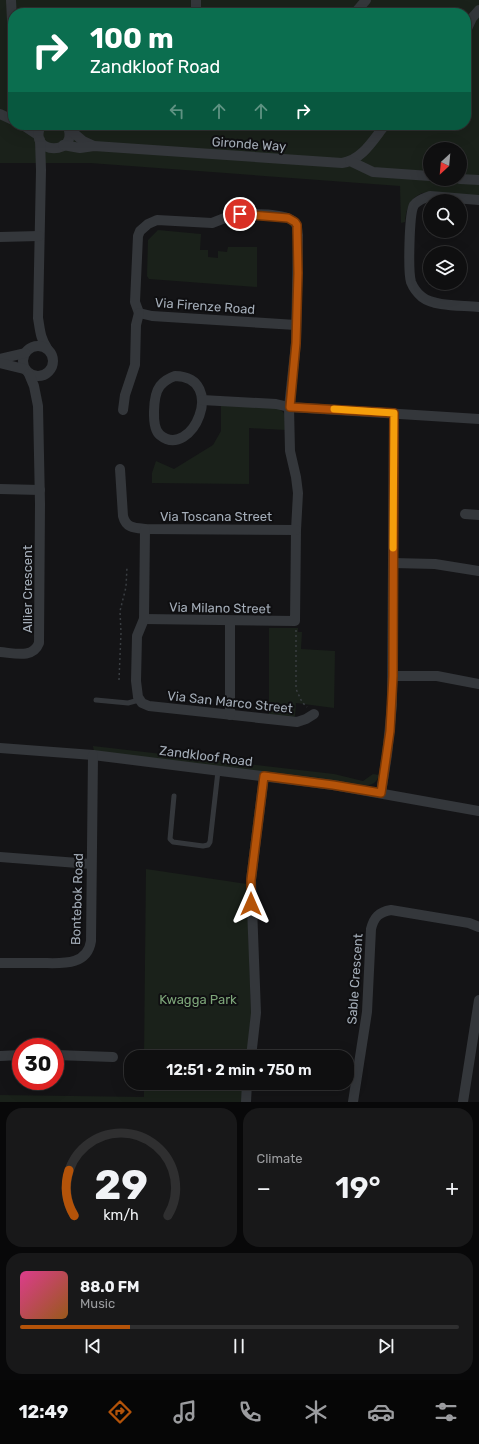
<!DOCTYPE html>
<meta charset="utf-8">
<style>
:root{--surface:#0f0f10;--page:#181819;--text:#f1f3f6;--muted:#9b9c9f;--line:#2f2f30;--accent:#b45309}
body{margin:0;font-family:Rubik,sans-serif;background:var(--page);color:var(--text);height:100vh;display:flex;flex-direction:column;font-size:15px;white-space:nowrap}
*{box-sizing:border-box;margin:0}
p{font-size:13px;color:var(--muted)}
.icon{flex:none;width:22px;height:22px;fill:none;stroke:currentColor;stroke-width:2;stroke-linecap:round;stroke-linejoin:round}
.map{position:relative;height:1102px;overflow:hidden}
.drawer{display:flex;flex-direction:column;gap:6px;padding:6px;background:#080809;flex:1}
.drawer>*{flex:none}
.top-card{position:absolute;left:8px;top:8px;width:463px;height:122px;border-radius:16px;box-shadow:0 4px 16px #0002,0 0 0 1px var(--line);background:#0b6e4f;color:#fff;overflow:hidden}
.needle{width:26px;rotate:206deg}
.controls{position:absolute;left:423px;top:142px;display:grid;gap:8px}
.controls a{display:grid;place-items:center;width:44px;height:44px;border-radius:50%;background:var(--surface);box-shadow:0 4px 16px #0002,0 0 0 1px var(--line);font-size:20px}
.speed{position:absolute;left:12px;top:1038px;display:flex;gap:8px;font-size:20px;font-weight:700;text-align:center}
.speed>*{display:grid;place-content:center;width:52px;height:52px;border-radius:50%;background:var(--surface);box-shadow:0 4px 16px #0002,0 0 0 1px var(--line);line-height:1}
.speed .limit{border:6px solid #d22;background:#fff;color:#111}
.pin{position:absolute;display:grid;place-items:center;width:34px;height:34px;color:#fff;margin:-17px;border:2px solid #fff;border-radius:50%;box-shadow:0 1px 4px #0007}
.me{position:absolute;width:44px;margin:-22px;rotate:0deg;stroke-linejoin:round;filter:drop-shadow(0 0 3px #0008)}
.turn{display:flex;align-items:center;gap:14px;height:84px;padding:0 16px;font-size:18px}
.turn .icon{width:52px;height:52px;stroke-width:2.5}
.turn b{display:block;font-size:28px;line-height:34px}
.lanes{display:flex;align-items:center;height:38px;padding:0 16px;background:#0003;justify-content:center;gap:20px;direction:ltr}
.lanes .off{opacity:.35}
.big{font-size:30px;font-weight:600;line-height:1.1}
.drawer .tile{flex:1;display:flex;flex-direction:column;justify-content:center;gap:6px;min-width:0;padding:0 14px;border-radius:16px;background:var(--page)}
.drawer .dial{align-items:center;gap:0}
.dial svg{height:104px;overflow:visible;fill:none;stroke:var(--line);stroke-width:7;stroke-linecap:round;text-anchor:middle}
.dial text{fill:var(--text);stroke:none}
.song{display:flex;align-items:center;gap:12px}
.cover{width:48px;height:48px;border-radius:6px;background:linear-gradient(135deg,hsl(330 70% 55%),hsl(30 70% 35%))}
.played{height:4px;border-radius:2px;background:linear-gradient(90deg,var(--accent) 25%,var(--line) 25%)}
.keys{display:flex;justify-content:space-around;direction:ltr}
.heat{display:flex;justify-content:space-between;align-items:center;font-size:22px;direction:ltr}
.drawer .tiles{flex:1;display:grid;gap:6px;grid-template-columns:1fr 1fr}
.tile:last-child{grid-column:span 2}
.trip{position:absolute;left:124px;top:1050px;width:230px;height:40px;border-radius:16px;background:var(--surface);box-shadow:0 4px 16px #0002,0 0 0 1px var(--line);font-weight:600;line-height:40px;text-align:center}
.tabs{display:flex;height:64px;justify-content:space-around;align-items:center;background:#060606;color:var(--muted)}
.tabs .icon{width:28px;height:28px}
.tabs .current{color:var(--accent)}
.tabs b{font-size:18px;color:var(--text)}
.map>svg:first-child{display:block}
.green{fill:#1a211a;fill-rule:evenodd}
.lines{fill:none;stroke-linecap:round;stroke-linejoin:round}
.path{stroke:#3a3e42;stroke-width:1.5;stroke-dasharray:2 3;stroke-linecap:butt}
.lane{stroke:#34373b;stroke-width:5}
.street{stroke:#34373b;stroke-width:10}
.route-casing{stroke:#753606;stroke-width:10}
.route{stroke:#b45309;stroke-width:7}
.slow{stroke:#f59e0b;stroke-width:7}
.labels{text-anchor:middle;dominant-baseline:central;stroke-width:4;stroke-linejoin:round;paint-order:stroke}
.street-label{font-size:13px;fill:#a4adb8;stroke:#0f0f11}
.park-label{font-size:13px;fill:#7da579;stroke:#0f0f11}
</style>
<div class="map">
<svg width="479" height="1102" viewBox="0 0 479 1102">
<rect width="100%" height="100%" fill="#141416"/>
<g class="green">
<path d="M0 0H479V196L422 193C409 199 406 209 405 222L401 223 400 186 90 163H0ZM13 13H466V125H13ZM430 149H460V179H430Z"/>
<polygon points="158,230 201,234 200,250 208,250 208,257 218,258 218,251 227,252 228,247 257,247 257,287 149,279 147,276 148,240"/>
<path d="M221 404 277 408C287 412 286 420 286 430L249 428V484L152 483V473L156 461 174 469 213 445 221 431Z"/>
<polygon points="269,628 298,628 298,632 302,632 301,649 335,651 334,708 296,703 295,716 292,719 269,715"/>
<path d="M93 746 334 774 363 781 373 774 379 775C377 783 372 785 364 786L94 751Z"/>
<polygon points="146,869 247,884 251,1015 247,1057 144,1057"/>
<polygon points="144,1083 243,1083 242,1102 0,1102 0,1095 144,1097"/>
</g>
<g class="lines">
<g class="path">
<polyline points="296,630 296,689 302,702 307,707"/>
<polyline points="119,680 121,633 120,611 126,587 127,567"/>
</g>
<g class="lane">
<polyline points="96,700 128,703 139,700"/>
<polyline points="174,796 170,839 173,842 203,846 208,845 210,842 218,771"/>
</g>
<g class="street">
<polyline points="11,0 13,40"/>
<polyline points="196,13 196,0"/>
<polyline points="355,13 366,0"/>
<polyline points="466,31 472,18 479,10"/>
<polyline points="0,114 13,120"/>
<polyline points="23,125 38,135"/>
<path d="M41 125C26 156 82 156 67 125"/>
<polyline points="69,129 83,141 94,146"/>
<path d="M40 140 41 170 38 318C40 329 40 338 47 348"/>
<path d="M63 145 80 148 94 146 342 163C362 160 373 140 385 125"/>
<polyline points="350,161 373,172 430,176"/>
<polyline points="460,179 479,180"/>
<path d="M479 200 430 196C424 198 418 200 414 205 409 213 408 272 411 282 413 287 417 293 422 297 435 307 463 305 479 307"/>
<polyline points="0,237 39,236"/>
<path d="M139 313 135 302 138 236 140 231 148 224 157 220 212 223 235 214H240C251 214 289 213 295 223 298 226 297 231 298 235L296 343 289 407 290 451 296 477 298 493 296 530 295 621 144 619"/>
<polyline points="139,313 152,316 296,325"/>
<circle cx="38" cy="361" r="15"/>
<polyline points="0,359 25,353"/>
<polyline points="0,363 24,369"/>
<path d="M175 376C228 377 192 461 160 435 151 428 153 395 160 386 164 381 169 378 175 376Z"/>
<polyline points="202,400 276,404 289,407 479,419"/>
<polyline points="123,410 125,395 135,365 136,325 139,313"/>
<path d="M120 469 123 516C126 528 134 528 145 529L296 530"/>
<polyline points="0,489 40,490"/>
<polyline points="465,514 479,515"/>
<polyline points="145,529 144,619 137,636 136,681 138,697 142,703 149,706 297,722 306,719 314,714"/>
<polyline points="393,563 435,564 479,571"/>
<polyline points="230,621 230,715"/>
<path d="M0 652C14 653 33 659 39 643L40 504 38 406 34 386 29 374"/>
<polyline points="393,676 437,676 479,684"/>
<polyline points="0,748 93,755 333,785 479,811"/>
<polyline points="381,793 387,755 392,705 394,413"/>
<polyline points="0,857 91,864"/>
<path d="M0 963C13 963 27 963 40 963 60 963 87 967 91 941L93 755"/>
<polyline points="55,1055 113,1057"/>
<polyline points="0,1056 21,1055"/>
<polyline points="251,1057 256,1013 251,880 264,776"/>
<polyline points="246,1102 247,1083"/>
<path d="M353 1102 367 1012 371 929C374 917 379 912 391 910L469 923 479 927"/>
<polyline points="463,1102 479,1000"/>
</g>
</g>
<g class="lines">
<g class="route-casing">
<polyline id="route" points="240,214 288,218 295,222 297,225 298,273 296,343 290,407 394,413 393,676 390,731 381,793 333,785 264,776 251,880 251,904"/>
</g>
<use href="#route" class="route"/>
<polyline class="slow" points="334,409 394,413 393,548"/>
</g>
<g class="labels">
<g class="street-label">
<text transform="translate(249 144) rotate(4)">Gironde Way</text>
<text transform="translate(205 306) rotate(4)">Via Firenze Road</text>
<text x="216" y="516">Via Toscana Street</text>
<text transform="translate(27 589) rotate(-90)">Allier Crescent</text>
<text transform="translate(220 608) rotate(1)">Via Milano Street</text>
<text transform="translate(230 702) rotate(6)">Via San Marco Street</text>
<text transform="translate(206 756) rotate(7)">Zandkloof Road</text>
<text transform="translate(77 899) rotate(-88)">Bontebok Road</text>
<text transform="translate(355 979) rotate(-86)">Sable Crescent</text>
</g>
<g class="park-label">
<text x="198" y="999">Kwagga Park</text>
</g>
</g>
</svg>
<div class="controls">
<a><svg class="needle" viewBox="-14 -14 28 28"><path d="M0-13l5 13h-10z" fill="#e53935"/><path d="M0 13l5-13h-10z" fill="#9b9c9f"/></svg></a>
<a><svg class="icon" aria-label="search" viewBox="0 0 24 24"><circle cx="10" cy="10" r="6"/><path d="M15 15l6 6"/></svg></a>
<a><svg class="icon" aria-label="layers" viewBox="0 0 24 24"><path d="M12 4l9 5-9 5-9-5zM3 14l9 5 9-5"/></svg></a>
</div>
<div class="speed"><div class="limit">30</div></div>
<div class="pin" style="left:240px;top:214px;background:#d93025"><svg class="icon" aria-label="arrive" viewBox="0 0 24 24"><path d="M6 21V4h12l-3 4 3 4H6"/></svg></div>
<svg class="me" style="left:251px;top:904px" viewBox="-20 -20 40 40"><path d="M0-17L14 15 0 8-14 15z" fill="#b45309" stroke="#fff" stroke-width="4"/></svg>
<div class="trip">12:51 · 2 min · 750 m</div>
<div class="top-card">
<div class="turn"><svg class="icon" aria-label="right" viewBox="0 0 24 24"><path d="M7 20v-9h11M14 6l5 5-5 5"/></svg><div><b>100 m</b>Zandkloof Road</div></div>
<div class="lanes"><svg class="icon off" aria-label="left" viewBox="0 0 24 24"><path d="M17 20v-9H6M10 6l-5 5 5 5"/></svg><svg class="icon off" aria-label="ahead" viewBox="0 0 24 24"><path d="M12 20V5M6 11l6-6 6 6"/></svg><svg class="icon off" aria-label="ahead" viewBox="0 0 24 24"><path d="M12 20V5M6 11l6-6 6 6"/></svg><svg class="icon" aria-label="right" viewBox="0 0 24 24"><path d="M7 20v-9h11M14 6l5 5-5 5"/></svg></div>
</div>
</div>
<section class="drawer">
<div class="tiles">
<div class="tile dial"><svg viewBox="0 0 100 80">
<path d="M14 69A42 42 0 1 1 86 69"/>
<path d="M14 69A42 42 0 0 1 10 34" stroke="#b45309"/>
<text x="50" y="56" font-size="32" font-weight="700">29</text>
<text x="50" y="72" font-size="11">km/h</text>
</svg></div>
<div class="tile"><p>Climate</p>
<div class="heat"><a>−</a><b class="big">19°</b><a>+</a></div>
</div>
<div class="tile">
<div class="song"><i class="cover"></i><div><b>88.0 FM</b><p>Music</p></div></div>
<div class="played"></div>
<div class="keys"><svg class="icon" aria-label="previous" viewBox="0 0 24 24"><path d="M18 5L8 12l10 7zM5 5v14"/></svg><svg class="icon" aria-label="pause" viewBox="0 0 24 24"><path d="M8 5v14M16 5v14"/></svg><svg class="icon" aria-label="next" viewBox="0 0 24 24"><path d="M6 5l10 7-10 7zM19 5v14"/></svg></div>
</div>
</div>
</section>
<nav class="tabs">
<b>12:49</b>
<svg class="icon current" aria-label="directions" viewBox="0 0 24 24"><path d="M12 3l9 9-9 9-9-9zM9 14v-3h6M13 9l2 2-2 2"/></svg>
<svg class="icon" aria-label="music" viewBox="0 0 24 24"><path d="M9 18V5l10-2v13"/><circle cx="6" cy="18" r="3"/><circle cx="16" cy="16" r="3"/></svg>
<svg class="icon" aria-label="phone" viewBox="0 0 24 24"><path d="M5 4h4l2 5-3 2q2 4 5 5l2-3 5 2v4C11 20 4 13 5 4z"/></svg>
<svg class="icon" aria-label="climate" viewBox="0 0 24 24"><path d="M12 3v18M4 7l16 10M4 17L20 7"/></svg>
<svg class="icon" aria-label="car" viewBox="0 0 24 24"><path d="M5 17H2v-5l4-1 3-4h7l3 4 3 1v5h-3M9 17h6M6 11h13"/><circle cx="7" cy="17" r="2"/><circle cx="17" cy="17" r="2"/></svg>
<svg class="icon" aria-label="filters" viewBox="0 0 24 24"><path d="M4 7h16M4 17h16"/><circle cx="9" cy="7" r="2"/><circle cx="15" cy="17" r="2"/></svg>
</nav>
